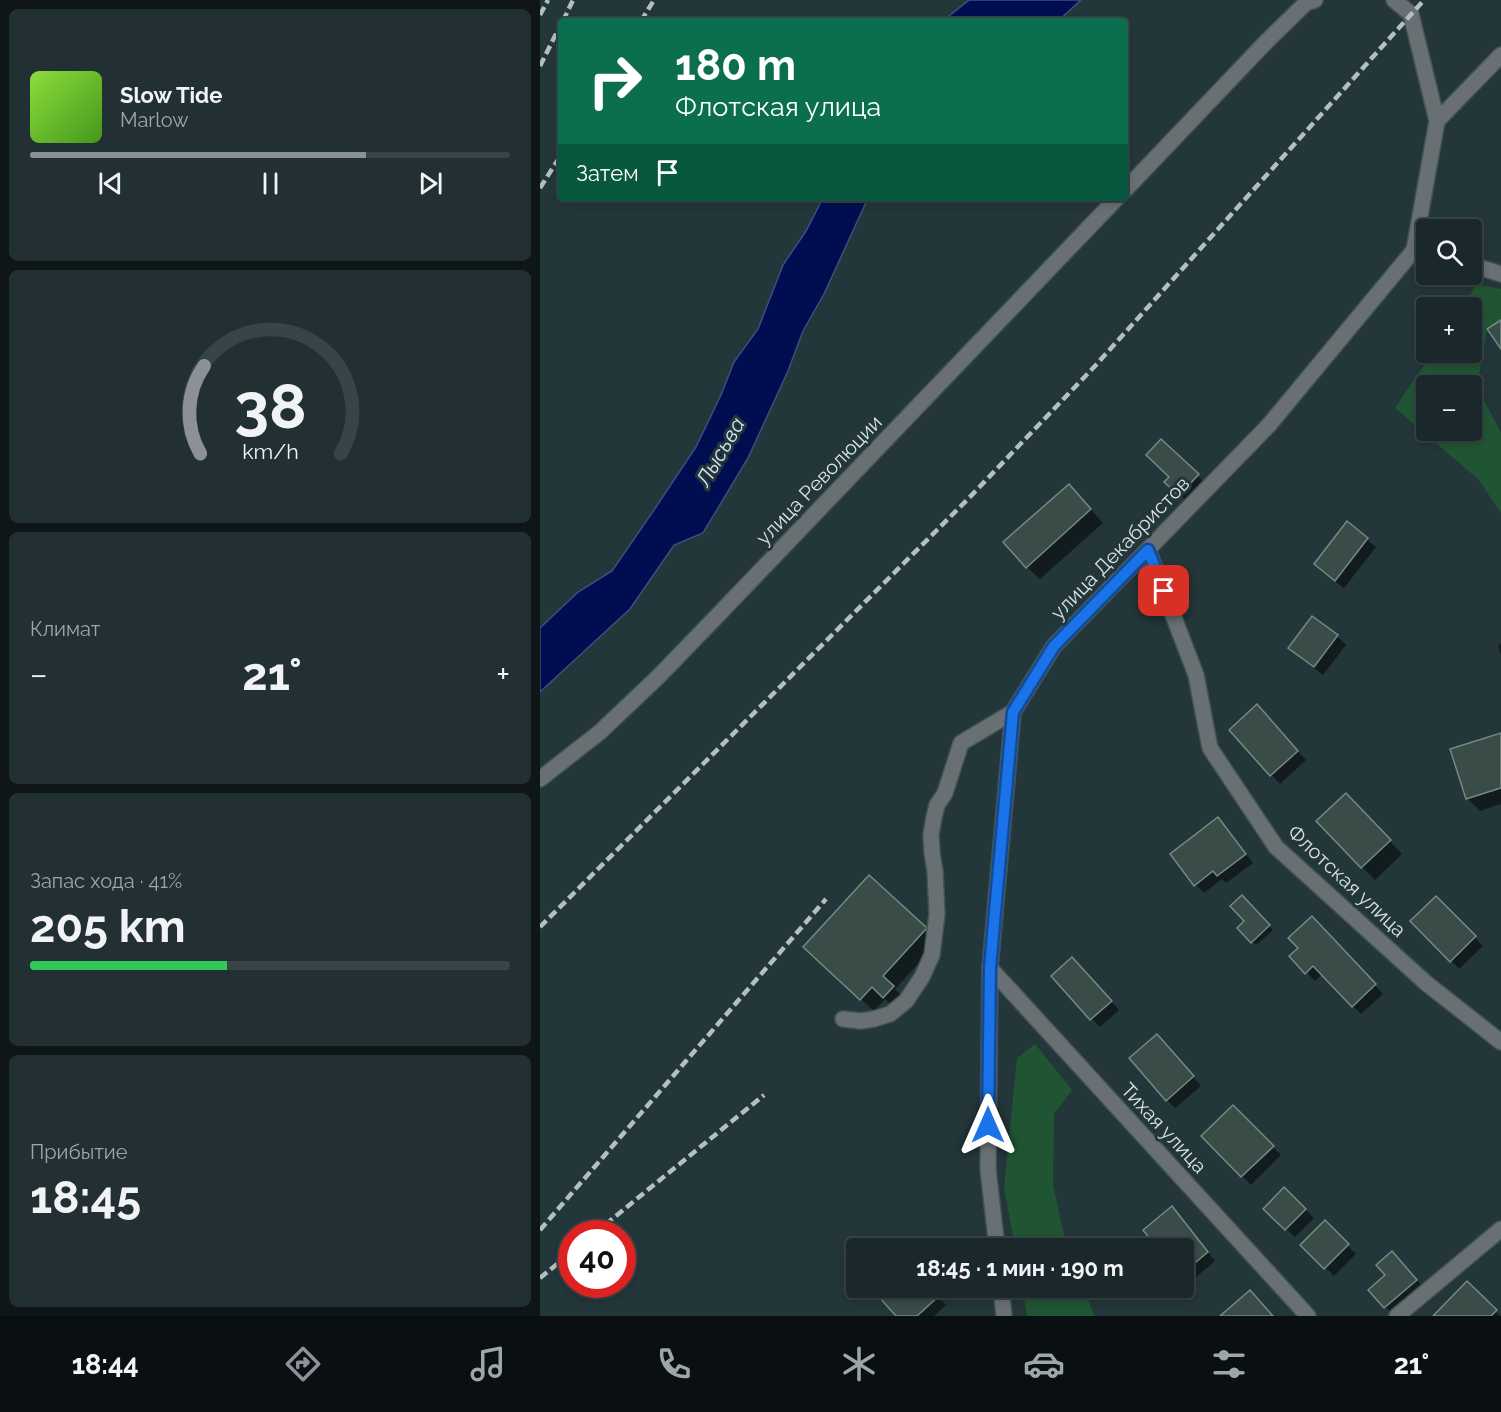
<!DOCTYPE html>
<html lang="ru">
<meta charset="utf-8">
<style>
:root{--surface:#1a282b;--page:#233033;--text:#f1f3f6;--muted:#9fa6a9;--line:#384447;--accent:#8c9099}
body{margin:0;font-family:Raleway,sans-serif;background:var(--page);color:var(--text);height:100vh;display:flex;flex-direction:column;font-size:22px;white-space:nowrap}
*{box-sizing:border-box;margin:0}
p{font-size:20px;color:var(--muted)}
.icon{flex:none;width:33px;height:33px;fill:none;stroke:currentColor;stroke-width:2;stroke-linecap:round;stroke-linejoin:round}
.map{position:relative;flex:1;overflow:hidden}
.drawer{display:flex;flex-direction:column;gap:9px;padding:9px;background:#0e1618;width:540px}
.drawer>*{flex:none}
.banner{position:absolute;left:18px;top:18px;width:570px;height:183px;border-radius:6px;box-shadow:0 3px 9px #0003,0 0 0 2px var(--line);background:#0b6e4f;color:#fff;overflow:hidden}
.buttons{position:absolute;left:876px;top:219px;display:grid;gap:12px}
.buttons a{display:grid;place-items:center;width:66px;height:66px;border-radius:6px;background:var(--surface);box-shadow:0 3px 9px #0003,0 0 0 2px var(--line);font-size:30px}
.speed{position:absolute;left:18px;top:1220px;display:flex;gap:12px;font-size:30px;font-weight:700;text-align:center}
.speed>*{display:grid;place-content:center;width:78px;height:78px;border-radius:50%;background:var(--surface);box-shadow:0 3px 9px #0003,0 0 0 2px var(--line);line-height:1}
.speed .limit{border:9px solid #d22;background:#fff;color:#111}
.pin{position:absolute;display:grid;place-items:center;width:51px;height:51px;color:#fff;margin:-26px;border-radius:12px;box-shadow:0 3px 9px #0006}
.me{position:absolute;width:66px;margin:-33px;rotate:0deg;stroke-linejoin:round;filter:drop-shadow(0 0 4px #0008)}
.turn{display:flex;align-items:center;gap:21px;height:126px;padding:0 18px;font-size:27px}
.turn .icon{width:78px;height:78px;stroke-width:2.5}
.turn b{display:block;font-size:42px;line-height:51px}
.then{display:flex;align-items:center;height:57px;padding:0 18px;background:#0003;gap:12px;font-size:22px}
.big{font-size:45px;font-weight:700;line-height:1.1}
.drawer .widget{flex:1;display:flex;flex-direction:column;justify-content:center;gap:9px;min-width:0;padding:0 21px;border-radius:9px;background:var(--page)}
.drawer .dial{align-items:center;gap:0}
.dial svg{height:156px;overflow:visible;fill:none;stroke:var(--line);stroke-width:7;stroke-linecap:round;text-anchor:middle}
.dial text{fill:var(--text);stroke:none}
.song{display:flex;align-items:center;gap:18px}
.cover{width:72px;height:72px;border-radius:9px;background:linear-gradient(135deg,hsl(90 70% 55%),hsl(100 70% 35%))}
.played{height:6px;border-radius:3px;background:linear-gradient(90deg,var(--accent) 70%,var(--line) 70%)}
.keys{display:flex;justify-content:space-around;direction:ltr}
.heat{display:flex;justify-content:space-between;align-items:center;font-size:33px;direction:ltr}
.charge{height:9px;border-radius:4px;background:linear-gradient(90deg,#34c759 41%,var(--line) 0)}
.trip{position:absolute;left:306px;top:1238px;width:348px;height:60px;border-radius:6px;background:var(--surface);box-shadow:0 3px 9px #0003,0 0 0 2px var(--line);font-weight:700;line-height:60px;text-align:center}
.dock{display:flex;height:96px;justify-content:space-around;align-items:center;background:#0a1011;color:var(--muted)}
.dock .icon{width:42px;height:42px}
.dock .on{color:var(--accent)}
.dock b{font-size:27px;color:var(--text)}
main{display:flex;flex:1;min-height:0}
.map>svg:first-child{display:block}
.green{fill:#205533;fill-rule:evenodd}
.water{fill:#000e51;stroke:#404e7d;stroke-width:1.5}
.shadow{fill:#0007}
.building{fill:#394c48;stroke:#758a85;stroke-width:1.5}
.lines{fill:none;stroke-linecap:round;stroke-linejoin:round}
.minor-casing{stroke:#405254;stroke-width:18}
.minor{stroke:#697074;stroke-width:15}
.rail{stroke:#b3c0c2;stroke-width:4.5;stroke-dasharray:9 4.5;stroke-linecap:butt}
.route-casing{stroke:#114b97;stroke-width:15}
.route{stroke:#1a73e8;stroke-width:10}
.labels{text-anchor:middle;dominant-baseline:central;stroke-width:6;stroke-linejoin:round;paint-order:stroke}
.street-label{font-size:20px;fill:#d7e2e4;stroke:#233639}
.water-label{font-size:21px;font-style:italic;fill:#d8e3f8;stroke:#233639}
</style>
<main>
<section class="drawer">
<div class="widget">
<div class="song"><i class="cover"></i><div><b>Slow Tide</b><p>Marlow</p></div></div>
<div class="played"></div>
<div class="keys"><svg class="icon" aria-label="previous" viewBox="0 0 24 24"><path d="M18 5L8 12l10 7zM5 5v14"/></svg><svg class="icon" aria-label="pause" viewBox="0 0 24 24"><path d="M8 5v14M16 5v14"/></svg><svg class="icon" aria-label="next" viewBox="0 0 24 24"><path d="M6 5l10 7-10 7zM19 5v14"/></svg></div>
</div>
<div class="widget dial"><svg viewBox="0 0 100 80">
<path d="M14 69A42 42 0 1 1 86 69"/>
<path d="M14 69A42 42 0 0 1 16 24" stroke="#8c9099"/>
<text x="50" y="56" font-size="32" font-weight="700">38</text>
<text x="50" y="72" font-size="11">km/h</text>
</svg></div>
<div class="widget"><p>Климат</p>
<div class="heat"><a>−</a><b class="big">21°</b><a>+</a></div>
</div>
<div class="widget"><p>Запас хода · 41%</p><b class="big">205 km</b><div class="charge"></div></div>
<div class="widget"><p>Прибытие</p><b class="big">18:45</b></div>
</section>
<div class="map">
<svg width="961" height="1316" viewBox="0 0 961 1316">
<rect width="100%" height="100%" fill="#233639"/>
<g class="green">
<path d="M937 284 961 289V320L947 329 937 387 961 433V513L939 480 855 408 892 353 932 352V308L922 307ZM886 386H932V430H886Z"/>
<polygon points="495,1044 532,1090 514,1114 513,1185 527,1248 475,1248 464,1188 477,1058"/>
<polygon points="482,1287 542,1287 555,1316 487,1316"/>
</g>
<g class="water">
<polygon points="429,0 541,0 518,21 403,21"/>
<polygon points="283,198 328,198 284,294 263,331 248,371 208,458 163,533 134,545 90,609 0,692 0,628 38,592 72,571 116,507 156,447 181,395 194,362 218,329 243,265 266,231"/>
</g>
<g class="shadow">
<polygon points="621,441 666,484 648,503 635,490"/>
<polygon points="541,498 563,523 500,579 487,567"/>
<polygon points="807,523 836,547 804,588 784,573 776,564"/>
<polygon points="772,618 797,636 806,645 783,675 758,656 750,648"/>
<polygon points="961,644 961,655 958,645"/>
<polygon points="725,715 766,760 740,784 691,730"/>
<polygon points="961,734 961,804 940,811 927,798"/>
<polygon points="818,807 862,854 835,880 778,821"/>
<polygon points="678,819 686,827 713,863 686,883 682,879 664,893 656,885"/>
<polygon points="329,877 398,942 355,989 366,1000 357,1010 345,999 334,1011 278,960"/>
<polygon points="702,897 733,930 716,945 699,928 706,921"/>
<polygon points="896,898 943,946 919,969 872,921"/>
<polygon points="780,926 843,994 821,1014 782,974 775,981 751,956"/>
<polygon points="541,968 579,1010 560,1027 513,976"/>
<polygon points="625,1044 661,1086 635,1108 627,1100"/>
<polygon points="693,1107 741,1155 711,1185 663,1136"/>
<polygon points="744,1189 774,1218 755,1237 725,1209"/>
<polygon points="640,1217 675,1261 649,1283 644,1278 644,1248 619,1248"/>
<polygon points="785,1222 816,1254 794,1276 762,1245"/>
<polygon points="860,1261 885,1289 854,1316 830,1290"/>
<polygon points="927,1283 960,1316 895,1316"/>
<polygon points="353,1287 389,1287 406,1305 394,1316 358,1316"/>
</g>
<g class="building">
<polygon points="961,320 961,349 947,329"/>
<polygon points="621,439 659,474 639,496 624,482 629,477 606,455"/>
<polygon points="529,484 551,509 486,568 463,542"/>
<polygon points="807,521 828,538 795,581 774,564"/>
<polygon points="772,616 798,635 774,667 748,648"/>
<polygon points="717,704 758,751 730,776 689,730"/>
<polygon points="961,733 961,788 926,799 910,749"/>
<polygon points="806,793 851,840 821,868 776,821"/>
<polygon points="678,817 706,854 677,876 673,871 654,886 630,854"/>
<polygon points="329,875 387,928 343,976 354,986 343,998 332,987 320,1000 263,947"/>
<polygon points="702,895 730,925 711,943 697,928 704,921 690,906"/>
<polygon points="896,896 936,936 910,962 870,921"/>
<polygon points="772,916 836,984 812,1007 773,966 765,974 749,956 758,948 748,938"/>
<polygon points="532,957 572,1001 550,1020 511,976"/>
<polygon points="617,1034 654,1076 626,1101 589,1058"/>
<polygon points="693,1105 734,1146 701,1177 661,1136"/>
<polygon points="744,1187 766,1209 745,1230 723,1209"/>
<polygon points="632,1206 668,1252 644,1272 644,1248 617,1248 603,1230"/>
<polygon points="785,1220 809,1244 784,1269 760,1245"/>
<polygon points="852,1251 877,1280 844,1308 828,1290 845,1275 836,1265"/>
<polygon points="927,1281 957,1310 951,1316 893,1316"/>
<polygon points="351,1287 391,1287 399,1296 377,1316 356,1316 339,1297"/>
<polygon points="710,1290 733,1316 680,1316"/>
</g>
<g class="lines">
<g class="minor-casing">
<g id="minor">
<polyline points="897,121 961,55"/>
<polyline points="585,190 727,41 766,3 775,0"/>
<polyline points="932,265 961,274"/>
<polyline points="608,550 656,675 670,748 736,847 886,983 961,1042"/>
<polyline points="0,779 60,732 118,677 179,614 577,198"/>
<polyline points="450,968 768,1316"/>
<polyline points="303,1019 321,1021 334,1019 350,1014 366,1001 382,977 392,955 397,914 395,871 392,853 391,835 394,817 397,805 405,793 421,743 473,712"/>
<polyline points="457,1248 448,1169 450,968 473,712 514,646 729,425 874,250 897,121 871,14 854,0"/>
<polyline points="461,1287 464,1316"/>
<polyline points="857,1316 961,1229"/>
</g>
</g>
<use href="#minor" class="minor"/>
<g class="rail">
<polyline points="0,15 8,0"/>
<polyline points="23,21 33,0"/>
<polyline points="101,21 114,0"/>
<polyline points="0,66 21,24"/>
<polyline points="0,188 21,155"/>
<polyline points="0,927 427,500 555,366 884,0"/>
<polyline points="0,1230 286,899"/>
<polyline points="55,1233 224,1095"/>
<polyline points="0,1278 32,1252"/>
</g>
</g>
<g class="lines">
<g class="route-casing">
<polyline id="route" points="448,1125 450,968 473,712 514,646 608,550 624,591"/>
</g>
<use href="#route" class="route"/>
</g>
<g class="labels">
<g class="street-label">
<text transform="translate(279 480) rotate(-46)">улица Революции</text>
<text transform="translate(580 548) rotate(-46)">улица Декабристов</text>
<text transform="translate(807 881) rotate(43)">Флотская улица</text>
<text transform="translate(624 1128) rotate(47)">Тихая улица</text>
</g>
<g class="water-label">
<text transform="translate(180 452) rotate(-60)">Лысьва</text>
</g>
</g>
</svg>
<div class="buttons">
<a><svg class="icon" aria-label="search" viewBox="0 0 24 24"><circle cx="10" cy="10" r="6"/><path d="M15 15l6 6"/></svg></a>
<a>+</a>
<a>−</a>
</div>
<div class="speed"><div class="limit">40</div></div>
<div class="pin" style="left:624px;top:591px;background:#d93025"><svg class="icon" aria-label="arrive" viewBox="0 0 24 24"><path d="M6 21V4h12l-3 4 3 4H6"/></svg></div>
<svg class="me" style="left:448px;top:1125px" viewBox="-20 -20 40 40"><path d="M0-17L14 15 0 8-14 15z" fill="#1a73e8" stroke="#fff" stroke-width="4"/></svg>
<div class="trip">18:45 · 1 мин · 190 m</div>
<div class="banner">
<div class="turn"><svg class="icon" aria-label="right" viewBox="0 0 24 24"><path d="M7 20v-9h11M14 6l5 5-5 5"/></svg><div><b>180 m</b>Флотская улица</div></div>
<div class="then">Затем<svg class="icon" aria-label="arrive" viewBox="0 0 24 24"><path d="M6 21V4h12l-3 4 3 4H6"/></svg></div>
</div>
</div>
</main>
<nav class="dock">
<b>18:44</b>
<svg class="icon on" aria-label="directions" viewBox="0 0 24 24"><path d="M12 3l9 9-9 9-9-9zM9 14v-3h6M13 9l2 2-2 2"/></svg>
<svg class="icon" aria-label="music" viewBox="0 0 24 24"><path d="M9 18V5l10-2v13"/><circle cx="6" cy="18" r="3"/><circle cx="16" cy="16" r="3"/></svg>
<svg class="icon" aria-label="phone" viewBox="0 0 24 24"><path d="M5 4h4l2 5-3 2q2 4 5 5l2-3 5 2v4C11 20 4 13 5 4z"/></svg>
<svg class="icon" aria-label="climate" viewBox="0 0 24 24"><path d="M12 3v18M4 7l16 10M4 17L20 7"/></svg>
<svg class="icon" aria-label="car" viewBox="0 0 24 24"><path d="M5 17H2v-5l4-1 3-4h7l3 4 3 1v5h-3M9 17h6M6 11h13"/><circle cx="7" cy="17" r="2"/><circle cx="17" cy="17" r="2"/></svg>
<svg class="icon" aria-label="filters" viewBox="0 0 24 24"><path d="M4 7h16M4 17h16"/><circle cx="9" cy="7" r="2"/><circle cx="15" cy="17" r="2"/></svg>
<b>21°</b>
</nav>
